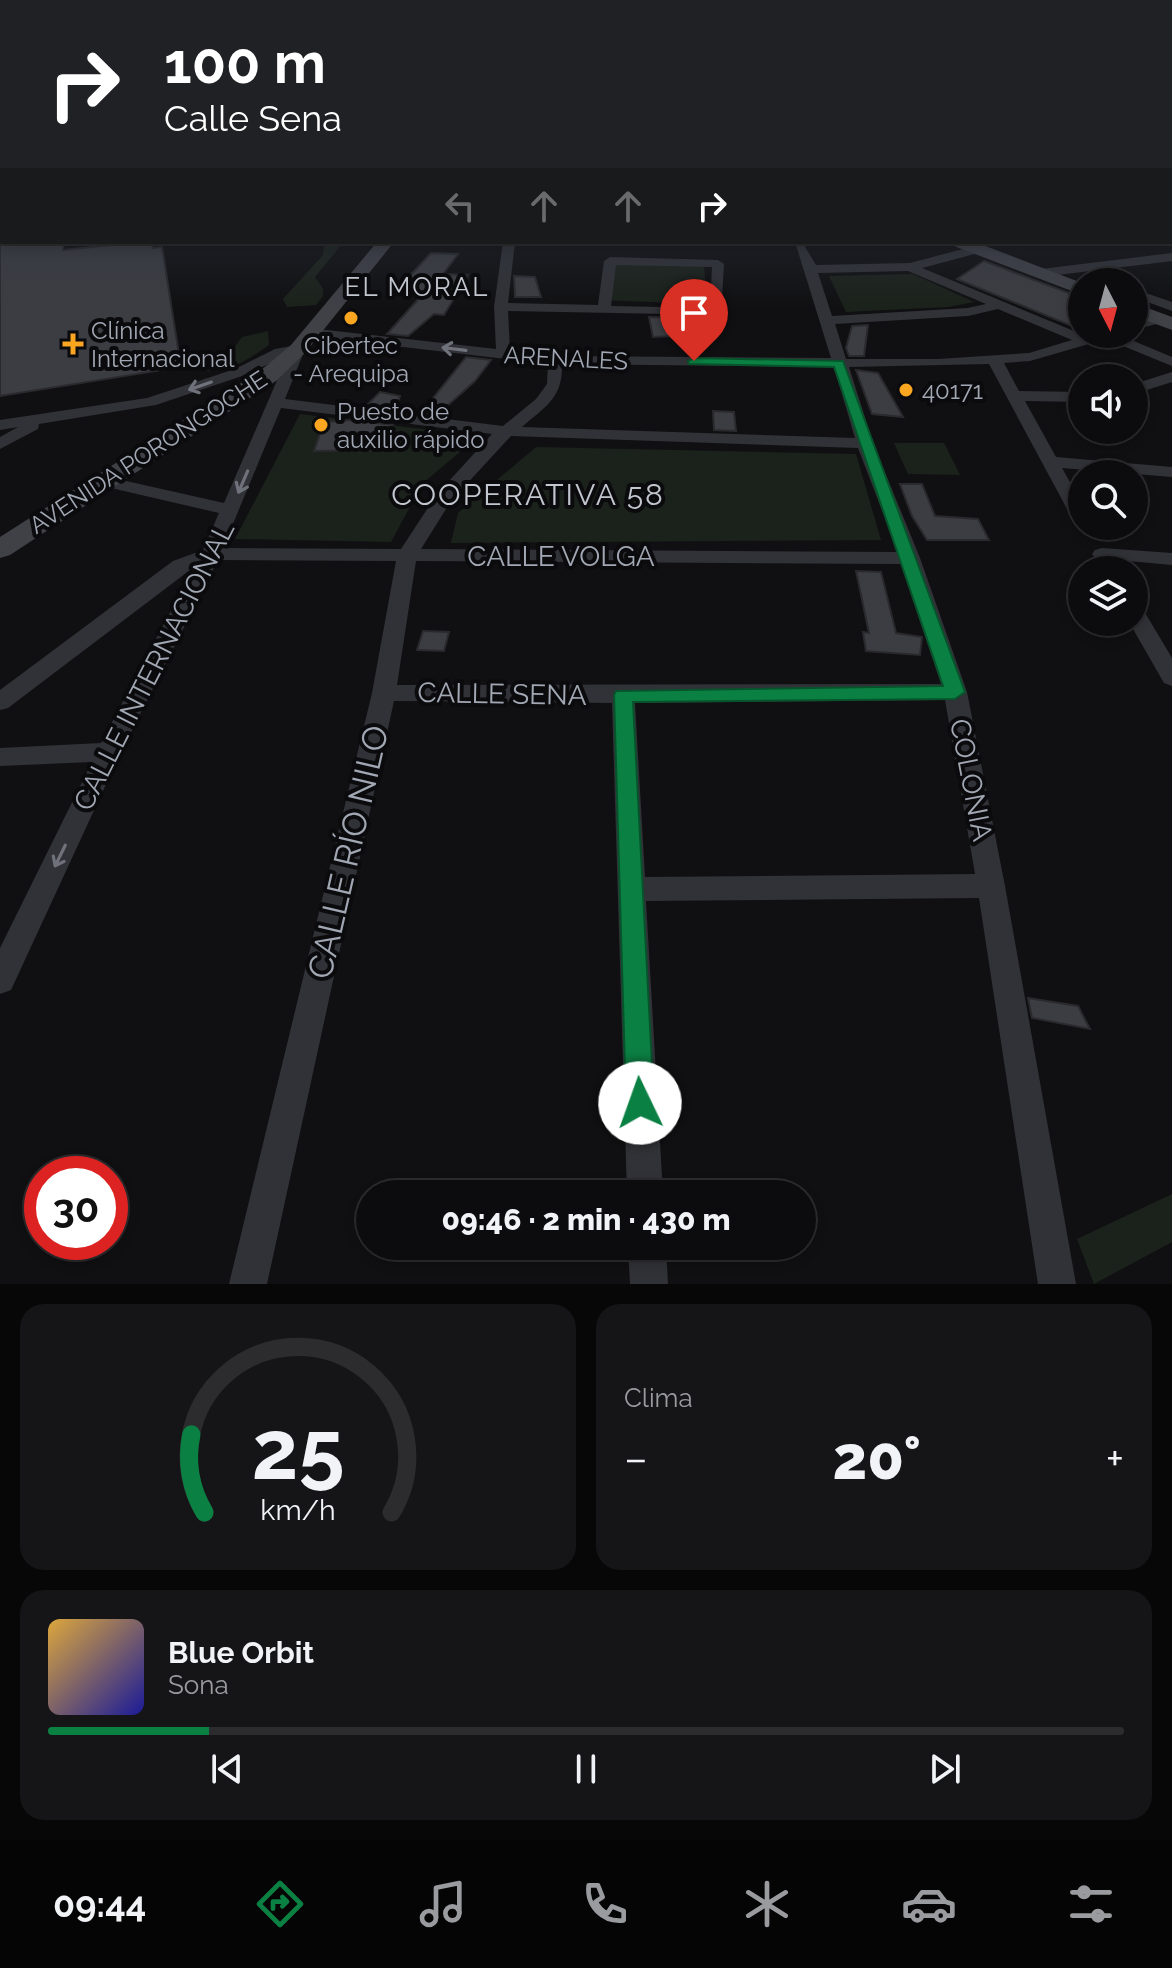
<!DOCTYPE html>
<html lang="es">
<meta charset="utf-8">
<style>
:root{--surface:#0c0c0e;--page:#151517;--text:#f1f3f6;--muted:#9a9b9e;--line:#2c2c2e;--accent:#0b8043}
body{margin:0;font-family:Raleway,sans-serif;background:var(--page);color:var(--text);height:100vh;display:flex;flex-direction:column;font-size:30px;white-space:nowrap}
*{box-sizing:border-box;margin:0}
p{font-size:26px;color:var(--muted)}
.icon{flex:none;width:44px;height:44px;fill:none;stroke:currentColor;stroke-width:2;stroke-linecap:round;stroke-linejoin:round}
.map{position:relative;height:1284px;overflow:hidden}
.sheet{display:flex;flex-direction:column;gap:20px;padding:20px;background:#070708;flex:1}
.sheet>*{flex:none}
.guide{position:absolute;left:0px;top:0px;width:1172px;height:244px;box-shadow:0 4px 12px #0003,0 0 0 2px var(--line);background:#202124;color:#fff;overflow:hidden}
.needle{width:52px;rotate:174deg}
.controls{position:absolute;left:1068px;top:268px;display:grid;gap:16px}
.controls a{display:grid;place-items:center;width:80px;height:80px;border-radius:50%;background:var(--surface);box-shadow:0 4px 12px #0003,0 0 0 2px var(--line);font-size:40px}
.speed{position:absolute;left:24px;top:1156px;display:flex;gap:16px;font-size:40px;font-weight:700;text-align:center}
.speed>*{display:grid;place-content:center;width:104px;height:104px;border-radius:50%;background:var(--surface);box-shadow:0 4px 12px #0003,0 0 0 2px var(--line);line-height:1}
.speed .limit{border:12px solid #d22;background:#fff;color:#111}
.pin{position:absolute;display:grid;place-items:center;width:68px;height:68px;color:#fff;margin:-82px -34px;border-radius:50% 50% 50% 0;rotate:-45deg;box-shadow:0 0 8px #0007}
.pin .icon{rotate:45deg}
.me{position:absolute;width:88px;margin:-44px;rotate:357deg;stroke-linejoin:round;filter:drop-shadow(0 0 6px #0008)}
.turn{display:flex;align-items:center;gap:28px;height:168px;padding:0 32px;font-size:36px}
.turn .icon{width:104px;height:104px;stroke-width:2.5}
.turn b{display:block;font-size:56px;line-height:68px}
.lanes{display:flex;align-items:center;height:76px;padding:0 32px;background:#0003;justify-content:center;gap:40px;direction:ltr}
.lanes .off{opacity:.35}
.big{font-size:60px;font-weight:800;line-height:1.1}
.sheet .card{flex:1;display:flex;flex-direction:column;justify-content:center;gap:12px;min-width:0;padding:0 28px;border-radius:24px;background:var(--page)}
.sheet .dial{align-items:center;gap:0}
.dial svg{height:208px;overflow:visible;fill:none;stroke:var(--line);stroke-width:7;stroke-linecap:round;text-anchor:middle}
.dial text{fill:var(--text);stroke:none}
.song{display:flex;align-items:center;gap:24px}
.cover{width:96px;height:96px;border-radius:12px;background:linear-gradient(135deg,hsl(40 70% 55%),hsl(240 70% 35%))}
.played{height:8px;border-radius:4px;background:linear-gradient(90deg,var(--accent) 15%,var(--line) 15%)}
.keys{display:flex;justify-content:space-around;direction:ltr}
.heat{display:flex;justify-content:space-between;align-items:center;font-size:44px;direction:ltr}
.sheet .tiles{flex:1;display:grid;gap:20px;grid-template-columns:1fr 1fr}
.card:last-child{grid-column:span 2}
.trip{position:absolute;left:356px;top:1180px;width:460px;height:80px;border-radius:40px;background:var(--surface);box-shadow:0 4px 12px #0003,0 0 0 2px var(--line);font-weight:800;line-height:80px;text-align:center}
.dock{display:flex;height:128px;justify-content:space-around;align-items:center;background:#050506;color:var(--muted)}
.dock .icon{width:56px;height:56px}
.dock .on{color:var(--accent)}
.dock b{font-size:36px;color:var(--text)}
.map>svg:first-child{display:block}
.green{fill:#1b221b}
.building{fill:#3c3d42;stroke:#2a2a2e;stroke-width:2}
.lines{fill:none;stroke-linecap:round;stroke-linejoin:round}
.street{fill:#313237;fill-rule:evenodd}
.secondary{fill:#3f4147;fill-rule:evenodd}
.oneway{stroke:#6f727b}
.route{fill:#0b8043;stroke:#07532c;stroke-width:2}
.poi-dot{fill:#faa620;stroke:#0b0b0d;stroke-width:3}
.labels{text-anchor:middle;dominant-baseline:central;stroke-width:8;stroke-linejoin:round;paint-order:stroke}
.far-poi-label{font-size:24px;fill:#a1a7b3;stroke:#0b0b0d;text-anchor:start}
.far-street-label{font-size:24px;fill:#a1a7b3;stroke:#0b0b0d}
.far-neighbourhood-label{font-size:26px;letter-spacing:2px;fill:#c2c6cf;stroke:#0b0b0d}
.street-label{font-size:28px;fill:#a1a7b3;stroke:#0b0b0d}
.neighbourhood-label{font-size:30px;letter-spacing:2px;fill:#c2c6cf;stroke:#0b0b0d}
.near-street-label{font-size:34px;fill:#a1a7b3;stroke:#0b0b0d}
</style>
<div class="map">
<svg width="1172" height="1284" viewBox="0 0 1172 1284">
<rect width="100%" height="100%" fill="#101012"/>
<g class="green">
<polygon points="324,242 341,245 315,277 323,289 323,296 316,305 287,307 283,299 323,255"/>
<polygon points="605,264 704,265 707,304 599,300"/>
<polygon points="913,274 974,302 949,307 846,312 829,276"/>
<path d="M268 331 269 345C250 358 230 373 206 371L228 356 242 337Z"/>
<polygon points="300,414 479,436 423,483 391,542 235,539"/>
<polygon points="894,443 944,443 960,475 908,474"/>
<polygon points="536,447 856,454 881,540 451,543 458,513"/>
<polygon points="1172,1194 1172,1242 1094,1284 1077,1239"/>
</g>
<g class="building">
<polygon points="0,242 64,242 63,250 139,242 151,242 153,248 162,247 181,367 0,396"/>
<polygon points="431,253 458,254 443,274 468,275 444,315 434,314 408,336 387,334 422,295 394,293"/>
<polygon points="984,261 1082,298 1082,323 1072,326 957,279"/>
<polygon points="514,276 535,277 541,297 515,297"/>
<polygon points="649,317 714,318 714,334 653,337"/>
<polygon points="868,325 864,356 849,356 846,348 852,326"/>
<polygon points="466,357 491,360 475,381 437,415 421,413"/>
<polygon points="856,370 878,373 903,417 872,414"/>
<polygon points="380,392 400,396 396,410 366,406"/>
<polygon points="713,411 734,412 736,431 714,430"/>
<polygon points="351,420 393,425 387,450 314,451 324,422"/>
<polygon points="900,484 922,484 935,516 978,519 989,540 927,540 912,516"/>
<polygon points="856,571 881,572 896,633 922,637 920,655 866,651 863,632 869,633"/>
<polygon points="423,631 449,632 444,651 417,650"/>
<polygon points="1028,998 1078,1006 1090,1029 1032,1018"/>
</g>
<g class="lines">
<g class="street">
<rect x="0" y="135" width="2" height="6"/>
<polygon points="1170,154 1172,155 1172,161 1170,160"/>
<rect x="1170" y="188" width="2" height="6"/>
<rect x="1170" y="222" width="2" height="7"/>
<path d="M503 242H515L508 303 598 305 604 261 610 257 718 260 724 264 721 315 508 311 510 351 555 356 831 358 796 245H804L816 265 910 263 978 245 982 246V252L922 268 1086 336 1117 334 1172 357V366L1106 339 1030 361 1004 363 1019 391 1082 392V402L1025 401 1056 457 1172 467V477L1062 468 1082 503V526L1073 520 989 364 849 367 873 443 920 558 967 692 1005 886 1076 1284H1038L979 898 646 901 663 1194H627L612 703 394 701 267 1284H229L372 693 396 561 218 560 121 752 11 990 0 994V948L92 762 0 766V748L101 743 194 567 8 708 0 710V690L173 561 203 550 219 513 98 485 95 481 98 477 104 476 224 503 288 355 245 375 156 405 39 424 38 429 0 449V437L18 427 0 430V420L147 398 235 369 275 349 298 345 305 349 285 399 503 426 536 399 547 384 548 364 309 336 302 332 309 328 496 349 494 307ZM616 265 712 267 710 308 611 306ZM908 271 986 304 968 308 832 316 818 273ZM998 309 1072 340 1029 353 938 359H846L835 324 968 316ZM562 364 834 367 855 438 522 427C546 406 563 398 562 364ZM281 408 492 434 437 494 401 549 223 548ZM511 436 858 448 898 552 421 549 451 501ZM416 561 901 564 941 684 397 685ZM945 700 975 874 645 877 635 703Z"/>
<polygon points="1172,253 1172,261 1041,277 1035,273 1041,269"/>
<polygon points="1134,289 1172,302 1172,311 1134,297"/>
<polygon points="1159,315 1164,316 1164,322 1134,330 1134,322"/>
<polygon points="1172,372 1172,382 1134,394 1134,384"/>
<polygon points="1102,548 1172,553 1172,565 1095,558 1092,554 1095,550"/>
<polygon points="1134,604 1141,606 1172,658 1172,686 1164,683 1129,622 1134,622"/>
<polygon points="628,1246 666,1246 668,1284 630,1284"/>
</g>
<g class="secondary">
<polygon points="377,242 394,242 305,353 276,381 10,555 0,558 0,537 260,371 291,345"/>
<polygon points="952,242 975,242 1082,283 1082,295 954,246"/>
<polygon points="1134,303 1172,317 1172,330 1134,316"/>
</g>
</g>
<defs><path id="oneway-shaft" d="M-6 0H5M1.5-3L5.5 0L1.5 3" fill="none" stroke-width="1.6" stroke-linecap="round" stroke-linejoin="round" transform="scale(2)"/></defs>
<g class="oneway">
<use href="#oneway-shaft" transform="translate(454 349) rotate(-173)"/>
<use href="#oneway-shaft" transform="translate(200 386) rotate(161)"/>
<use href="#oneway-shaft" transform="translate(243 482) rotate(113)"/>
<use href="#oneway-shaft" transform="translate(60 856) rotate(116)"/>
</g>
<linearGradient id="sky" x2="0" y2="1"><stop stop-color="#09090a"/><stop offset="0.42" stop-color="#313744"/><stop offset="1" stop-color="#313744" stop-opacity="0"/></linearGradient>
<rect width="1172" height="309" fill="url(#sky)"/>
<polygon class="route" points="694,358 843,361 965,692 955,699 633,702 654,1103 650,1112 640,1117 630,1112 626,1103 614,695 616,691 943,686 834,367 689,364 688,361"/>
<g class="poi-dot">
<circle cx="351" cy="318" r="8"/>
<path d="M69 332h8v8h8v8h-8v8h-8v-8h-8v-8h8z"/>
<circle cx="906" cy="390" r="8"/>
<circle cx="321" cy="425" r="8"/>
</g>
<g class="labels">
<g class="far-poi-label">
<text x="91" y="330">Clínica<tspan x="91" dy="28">Internacional</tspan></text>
<text x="351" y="345" text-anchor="middle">Cibertec<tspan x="351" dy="28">- Arequipa</tspan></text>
<text x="922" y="390">40171</text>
<text x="337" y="411">Puesto de<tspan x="337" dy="28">auxilio rápido</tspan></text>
</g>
<g class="far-street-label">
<text transform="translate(566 358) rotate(3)">ARENALES</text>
<text transform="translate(148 452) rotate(-33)">AVENIDA PORONGOCHE</text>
</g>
<g class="far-neighbourhood-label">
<text x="417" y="287">EL MORAL</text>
</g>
<g class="street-label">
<text x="561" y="556">CALLE VOLGA</text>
<text transform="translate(154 666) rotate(-63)">CALLE INTERNACIONAL</text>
<text transform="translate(502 694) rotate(1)">CALLE SENA</text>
<text transform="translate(971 780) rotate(79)">COLONIA</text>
</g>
<g class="neighbourhood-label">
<text x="528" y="494">COOPERATIVA 58</text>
</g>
<g class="near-street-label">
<text transform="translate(348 852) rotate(-77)">CALLE RÍO NILO</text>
</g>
</g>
</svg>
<div class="controls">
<a><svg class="needle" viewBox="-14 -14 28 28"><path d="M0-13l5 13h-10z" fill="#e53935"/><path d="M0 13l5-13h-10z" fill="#9a9b9e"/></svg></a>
<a><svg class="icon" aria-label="sound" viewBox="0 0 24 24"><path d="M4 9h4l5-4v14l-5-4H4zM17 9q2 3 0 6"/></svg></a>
<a><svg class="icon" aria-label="search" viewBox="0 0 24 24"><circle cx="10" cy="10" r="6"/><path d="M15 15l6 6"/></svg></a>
<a><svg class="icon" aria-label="layers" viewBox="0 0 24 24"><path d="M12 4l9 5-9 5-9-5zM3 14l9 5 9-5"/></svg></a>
</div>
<div class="speed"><div class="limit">30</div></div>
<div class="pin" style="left:694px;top:361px;background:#d93025"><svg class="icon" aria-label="arrive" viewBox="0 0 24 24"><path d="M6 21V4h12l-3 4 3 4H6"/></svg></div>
<svg class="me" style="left:640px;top:1103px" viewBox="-20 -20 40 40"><circle r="19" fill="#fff"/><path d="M0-13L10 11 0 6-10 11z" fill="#0b8043"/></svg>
<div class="trip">09:46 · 2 min · 430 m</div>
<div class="guide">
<div class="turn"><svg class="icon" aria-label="right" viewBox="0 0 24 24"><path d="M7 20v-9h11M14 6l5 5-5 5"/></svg><div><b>100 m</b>Calle Sena</div></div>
<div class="lanes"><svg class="icon off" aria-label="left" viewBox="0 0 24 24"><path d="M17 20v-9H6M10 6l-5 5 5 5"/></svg><svg class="icon off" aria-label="ahead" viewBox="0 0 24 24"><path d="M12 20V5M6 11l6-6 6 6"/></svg><svg class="icon off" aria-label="ahead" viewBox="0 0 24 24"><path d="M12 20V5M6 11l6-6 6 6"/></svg><svg class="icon" aria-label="right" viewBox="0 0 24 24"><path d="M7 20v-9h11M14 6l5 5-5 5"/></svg></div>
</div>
</div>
<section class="sheet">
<div class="tiles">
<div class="card dial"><svg viewBox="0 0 100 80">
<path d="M14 69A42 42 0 1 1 86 69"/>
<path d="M14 69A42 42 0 0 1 9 39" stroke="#0b8043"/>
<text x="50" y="56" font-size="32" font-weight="700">25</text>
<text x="50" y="72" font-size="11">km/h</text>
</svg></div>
<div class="card"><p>Clima</p>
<div class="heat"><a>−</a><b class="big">20°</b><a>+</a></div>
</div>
<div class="card">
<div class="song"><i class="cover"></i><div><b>Blue Orbit</b><p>Sona</p></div></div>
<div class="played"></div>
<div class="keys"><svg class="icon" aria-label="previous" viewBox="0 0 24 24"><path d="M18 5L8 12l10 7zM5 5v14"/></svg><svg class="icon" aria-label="pause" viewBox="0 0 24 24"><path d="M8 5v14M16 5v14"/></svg><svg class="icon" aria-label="next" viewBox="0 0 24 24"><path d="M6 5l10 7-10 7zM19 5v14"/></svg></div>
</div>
</div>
</section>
<nav class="dock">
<b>09:44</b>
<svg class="icon on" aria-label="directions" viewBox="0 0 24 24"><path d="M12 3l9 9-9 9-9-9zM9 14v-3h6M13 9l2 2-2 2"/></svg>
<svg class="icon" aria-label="music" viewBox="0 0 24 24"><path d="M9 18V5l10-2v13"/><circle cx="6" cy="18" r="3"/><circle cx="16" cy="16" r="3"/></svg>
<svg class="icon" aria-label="phone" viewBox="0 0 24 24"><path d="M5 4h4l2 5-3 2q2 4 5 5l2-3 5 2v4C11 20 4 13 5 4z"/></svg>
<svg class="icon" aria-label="climate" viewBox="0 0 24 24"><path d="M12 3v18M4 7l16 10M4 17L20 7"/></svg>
<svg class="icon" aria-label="car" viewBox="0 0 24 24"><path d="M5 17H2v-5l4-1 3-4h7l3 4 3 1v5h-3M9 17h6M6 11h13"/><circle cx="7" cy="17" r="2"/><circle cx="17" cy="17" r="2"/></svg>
<svg class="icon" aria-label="filters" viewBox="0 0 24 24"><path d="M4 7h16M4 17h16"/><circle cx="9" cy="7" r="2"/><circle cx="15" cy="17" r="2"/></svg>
</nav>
